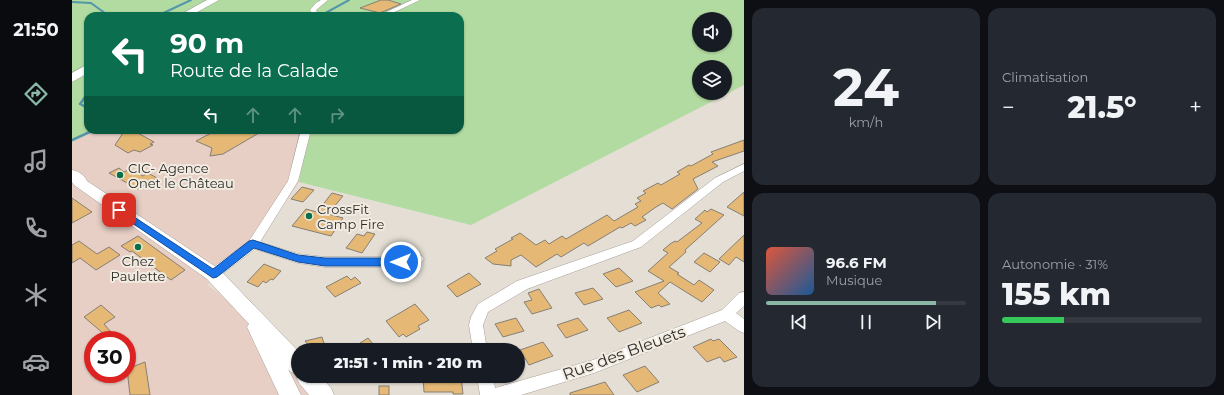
<!DOCTYPE html>
<html lang="fr">
<meta charset="utf-8">
<style>
:root{--surface:#171b24;--page:#242831;--text:#f1f3f6;--muted:#9ea1a6;--line:#363941;--accent:#89b8a7}
body{margin:0;font-family:Montserrat,sans-serif;background:var(--page);color:var(--text);height:100vh;display:flex;flex-direction:column;font-size:15px;white-space:nowrap}
*{box-sizing:border-box;margin:0}
p{font-size:13px;color:var(--muted)}
.icon{flex:none;width:22px;height:22px;fill:none;stroke:currentColor;stroke-width:2;stroke-linecap:round;stroke-linejoin:round}
.map{position:relative;flex:1;overflow:hidden}
.side{display:flex;flex-direction:column;gap:8px;padding:8px;background:#0d0f14;width:480px}
.side>*{flex:none}
.top-card{position:absolute;left:12px;top:12px;width:380px;height:122px;border-radius:12px;box-shadow:0 1px 3px #0004;background:#0b6e4f;color:#fff;overflow:hidden}
.fabs{position:absolute;left:620px;top:12px;display:grid;gap:8px}
.fabs a{display:grid;place-items:center;width:40px;height:40px;border-radius:50%;background:var(--surface);box-shadow:0 1px 3px #0004;font-size:20px}
.speed{position:absolute;left:12px;top:331px;display:flex;gap:8px;font-size:20px;font-weight:700;text-align:center}
.speed>*{display:grid;place-content:center;width:52px;height:52px;border-radius:50%;background:var(--surface);box-shadow:0 1px 3px #0004;line-height:1}
.speed .limit{border:6px solid #d22;background:#fff;color:#111}
.pin{position:absolute;display:grid;place-items:center;width:34px;height:34px;color:#fff;margin:-17px;border-radius:8px;box-shadow:0 2px 6px #0006}
.me{position:absolute;width:44px;margin:-22px;rotate:270deg;stroke-linejoin:round;filter:drop-shadow(0 0 3px #0008)}
.turn{display:flex;align-items:center;gap:14px;height:84px;padding:0 20px;font-size:18px}
.turn .icon{width:52px;height:52px;stroke-width:2.5}
.turn b{display:block;font-size:28px;line-height:34px}
.lanes{display:flex;align-items:center;height:38px;padding:0 20px;background:#0003;justify-content:center;gap:20px;direction:ltr}
.lanes .off{opacity:.35}
.big{font-size:30px;font-weight:800;line-height:1.1}
.side .tile{flex:1;display:flex;flex-direction:column;justify-content:center;gap:6px;min-width:0;padding:0 14px;border-radius:12px;background:var(--page)}
.side .dial{align-items:center;gap:0}
.dial b{font-size:52px;line-height:1}
.song{display:flex;align-items:center;gap:12px}
.cover{width:48px;height:48px;border-radius:6px;background:linear-gradient(135deg,hsl(10 70% 55%),hsl(210 70% 35%))}
.played{height:4px;border-radius:2px;background:linear-gradient(90deg,var(--accent) 85%,var(--line) 85%)}
.keys{display:flex;justify-content:space-around;direction:ltr}
.heat{display:flex;justify-content:space-between;align-items:center;font-size:22px;direction:ltr}
.charge{height:6px;border-radius:3px;background:linear-gradient(90deg,#34c759 31%,var(--line) 0)}
.side .tiles{flex:1;display:grid;gap:8px;grid-template-columns:repeat(2,1fr)}
.trip{position:absolute;left:219px;top:343px;width:234px;height:40px;border-radius:20px;background:var(--surface);box-shadow:0 1px 3px #0004;font-weight:800;line-height:40px;text-align:center}
main{display:flex;flex:1;min-height:0}
.menu{display:flex;flex-direction:column;width:72px;justify-content:space-around;align-items:center;background:#090b0e;color:var(--muted)}
.menu .icon{width:28px;height:28px}
.menu .on{color:var(--accent)}
.menu b{font-size:18px;color:var(--text)}
.map>svg:first-child{display:block}
.commercial{fill:#e7cfc5;fill-rule:evenodd}
.green{fill:#b2dba1;fill-rule:evenodd}
.lines{fill:none;stroke-linecap:round;stroke-linejoin:round}
.stream-far1{stroke:#5395a9;stroke-width:2}
.stream{stroke:#5395a9;stroke-width:2.5}
.building{fill:#e5b975;stroke:#857f76}
.street-casing{stroke:#a59f97;stroke-width:1}
.secondary-casing{stroke:#a59f97;stroke-width:1}
.primary-casing{stroke:#a59f97;stroke-width:1}
.street{fill:#fff;fill-rule:evenodd}
.secondary{fill:#fff;fill-rule:evenodd}
.primary{fill:#fff;fill-rule:evenodd}
.route{fill:#1a73e8;stroke:#114b97}
.poi-dot{fill:#0a7046;stroke:#f1ebe1;stroke-width:1.5}
.labels{text-anchor:middle;dominant-baseline:central;stroke-width:4;stroke-linejoin:round;paint-order:stroke}
.poi-label{font-size:13px;fill:#2d2b27;stroke:#f1ebe1;text-anchor:start}
.near-street-label{font-size:16px;fill:#2d2b27;stroke:#f1ebe1}
</style>
<main>
<nav class="menu">
<b>21:50</b>
<svg class="icon on" aria-label="directions" viewBox="0 0 24 24"><path d="M12 3l9 9-9 9-9-9zM9 14v-3h6M13 9l2 2-2 2"/></svg>
<svg class="icon" aria-label="music" viewBox="0 0 24 24"><path d="M9 18V5l10-2v13"/><circle cx="6" cy="18" r="3"/><circle cx="16" cy="16" r="3"/></svg>
<svg class="icon" aria-label="phone" viewBox="0 0 24 24"><path d="M5 4h4l2 5-3 2q2 4 5 5l2-3 5 2v4C11 20 4 13 5 4z"/></svg>
<svg class="icon" aria-label="climate" viewBox="0 0 24 24"><path d="M12 3v18M4 7l16 10M4 17L20 7"/></svg>
<svg class="icon" aria-label="car" viewBox="0 0 24 24"><path d="M5 17H2v-5l4-1 3-4h7l3 4 3 1v5h-3M9 17h6M6 11h13"/><circle cx="7" cy="17" r="2"/><circle cx="17" cy="17" r="2"/></svg>
</nav>
<div class="map">
<svg width="672" height="395" viewBox="0 0 672 395">
<rect width="100%" height="100%" fill="#e4ded4"/>
<path class="commercial" d="M22 130H237L227 182 192 233 135 285 213 338 226 376 260 395H0V142ZM21 340H55V374H21Z"/>
<path class="green" d="M0 0H672V85L399 225 227 182 237 130H388V16H16V130H22L0 142ZM627 19H653V45H627ZM627 67H653V93H627Z"/>
<g class="lines">
<g class="stream-far1">
<polyline points="0,2 19,3 37,16"/>
<polyline points="85,16 119,0"/>
<polyline points="248,16 277,0"/>
</g>
<g class="stream">
<polyline points="16,93 8,104 16,108"/>
<polyline points="0,140 22,130"/>
</g>
</g>
<g class="building">
<polygon points="309,0 316,0 329,4 308,13 288,8"/>
<polygon points="141,130 192,130 151,154 138,156 140,148 124,141 141,132"/>
<polygon points="64,132 82,142 78,144 81,145 68,152 62,150 56,153 43,145 51,133"/>
<polygon points="672,140 672,151 640,162 646,166 621,179 626,189 600,209 591,203 584,207 570,217 574,220 563,226 559,223 550,228 548,227 516,246 512,243 489,257 485,254 464,267 449,255 439,260 439,266 421,264 413,258 425,251 423,249 441,239 439,238 448,233 464,245 473,240 477,244 490,236 494,239 535,215 542,221 566,207 563,204 569,201 565,198 574,193 571,191 586,183 589,185 608,174 605,172 617,165 619,166 641,154 639,152"/>
<polygon points="47,168 52,172 58,169 71,176 76,173 85,178 66,189 37,173"/>
<polygon points="230,187 242,190 231,202 219,199"/>
<polygon points="672,192 672,216 655,207"/>
<polygon points="260,193 271,196 256,214 271,218 259,236 220,226 234,209 245,212"/>
<polygon points="0,198 20,212 0,223"/>
<polygon points="639,209 652,215 613,250 614,252 597,267 607,273 605,274 622,285 627,280 642,290 630,302 598,282 586,293 598,304 589,307 587,305 579,308 563,292 592,281 576,271 596,253 591,250 598,244 603,241 605,242 630,223 623,219 633,210 635,212"/>
<polygon points="295,232 303,234 290,253 274,248 285,234 292,236"/>
<polygon points="672,235 672,262 664,257 657,265 647,259"/>
<polygon points="66,236 77,244 113,270 99,280 60,251 58,252 49,246"/>
<polygon points="7,241 25,254 37,247 48,255 24,270 8,258 0,263 0,245"/>
<polygon points="632,253 648,262 638,272 622,262"/>
<polygon points="192,264 209,271 201,280 199,279 194,283 191,281 186,287 175,282"/>
<polygon points="547,268 561,281 544,287 531,274"/>
<polygon points="397,273 409,284 385,297 375,286"/>
<polygon points="275,276 279,280 283,277 289,283 263,297 254,287"/>
<polygon points="521,288 531,299 512,305 503,293"/>
<polygon points="467,289 480,308 460,314 452,302 460,300 456,293"/>
<polygon points="343,304 357,320 346,326 348,329 334,337 331,334 327,337 314,321"/>
<polygon points="29,305 43,317 32,324 45,339 44,340 39,340 12,317"/>
<polygon points="557,310 570,323 547,332 535,318"/>
<polygon points="444,318 452,331 431,337 423,324"/>
<polygon points="506,318 516,330 494,338 485,325"/>
<polygon points="250,337 254,350 240,350 233,341"/>
<polygon points="296,338 306,350 277,350"/>
<polygon points="639,339 641,341 647,339 665,357 652,362 648,357 635,362 621,347"/>
<polygon points="471,342 481,356 457,365 448,350"/>
<polygon points="73,362 78,395 58,395 55,369"/>
<polygon points="573,366 587,382 565,392 551,375"/>
<polygon points="351,376 389,376 391,394 381,394 381,392 352,392"/>
<polygon points="533,382 542,395 498,395 498,393"/>
<rect x="307" y="386" width="10" height="9"/>
</g>
<g class="lines">
<g class="street-casing">
<g id="street">
<polygon points="249,0 256,0 244,10 247,16 241,16 238,10 244,3"/>
<polygon points="340,0 348,0 314,16 306,16"/>
<polygon points="229,130 239,130 226,181 188,242 226,254 253,257 329,257 346,254 350,256 352,259 350,262 329,267 253,267 226,263 183,249 146,277 141,279 136,277 135,274 136,271 177,241 216,181"/>
<polygon points="672,164 672,171 651,182 569,247 455,289 416,312 411,325 415,350 401,350 397,325 399,317 406,304 445,281 561,241 643,178"/>
<polygon points="672,292 672,306 664,313 672,319 672,333 667,331 653,321 522,373 449,395 408,395 405,376 421,376 423,388 521,360 650,310 667,293"/>
</g>
</g>
<g class="secondary-casing">
<path id="secondary" d="M0 170C6 171 13 175 15 181L147 269 226 351V376H248L259 388 262 395H237L227 383 224 376 225 374 219 372 216 369 229 395H207L175 327 177 324 135 279 2 185 0 182Z"/>
</g>
<g class="primary-casing">
<g id="primary">
<polygon points="135,0 147,0 118,16 106,16"/>
<polygon points="16,64 16,73 0,82 0,73"/>
</g>
</g>
<use href="#street" class="street"/>
<use href="#secondary" class="secondary"/>
<use href="#primary" class="primary"/>
</g>
<polygon class="route" points="47,207 141,269 177,241 181,240 226,255 253,258 329,258 333,259 334,262 333,265 329,266 253,266 226,262 182,248 145,277 141,278 44,212 42,210 44,208"/>
<g class="poi-dot">
<circle cx="48" cy="175" r="4"/>
<circle cx="237" cy="216" r="4"/>
<circle cx="66" cy="247" r="4"/>
</g>
<g class="labels">
<g class="poi-label">
<text x="56" y="168">CIC- Agence<tspan x="56" dy="15">Onet le Château</tspan></text>
<text x="245" y="209">CrossFit<tspan x="245" dy="15">Camp Fire</tspan></text>
<text x="66" y="261" text-anchor="middle">Chez<tspan x="66" dy="15">Paulette</tspan></text>
</g>
<g class="near-street-label">
<text transform="translate(552 353) rotate(-20)">Rue des Bleuets</text>
</g>
</g>
</svg>
<div class="fabs">
<a><svg class="icon" aria-label="sound" viewBox="0 0 24 24"><path d="M4 9h4l5-4v14l-5-4H4zM17 9q2 3 0 6"/></svg></a>
<a><svg class="icon" aria-label="layers" viewBox="0 0 24 24"><path d="M12 4l9 5-9 5-9-5zM3 14l9 5 9-5"/></svg></a>
</div>
<div class="speed"><div class="limit">30</div></div>
<div class="pin" style="left:47px;top:210px;background:#d93025"><svg class="icon" aria-label="arrive" viewBox="0 0 24 24"><path d="M6 21V4h12l-3 4 3 4H6"/></svg></div>
<svg class="me" style="left:329px;top:262px" viewBox="-20 -20 40 40"><circle r="17" fill="#1a73e8" stroke="#fff" stroke-width="3"/><path d="M0-11L8 9 0 5-8 9z" fill="#fff"/></svg>
<div class="trip">21:51 · 1 min · 210 m</div>
<div class="top-card">
<div class="turn"><svg class="icon" aria-label="left" viewBox="0 0 24 24"><path d="M17 20v-9H6M10 6l-5 5 5 5"/></svg><div><b>90 m</b>Route de la Calade</div></div>
<div class="lanes"><svg class="icon" aria-label="left" viewBox="0 0 24 24"><path d="M17 20v-9H6M10 6l-5 5 5 5"/></svg><svg class="icon off" aria-label="ahead" viewBox="0 0 24 24"><path d="M12 20V5M6 11l6-6 6 6"/></svg><svg class="icon off" aria-label="ahead" viewBox="0 0 24 24"><path d="M12 20V5M6 11l6-6 6 6"/></svg><svg class="icon off" aria-label="right" viewBox="0 0 24 24"><path d="M7 20v-9h11M14 6l5 5-5 5"/></svg></div>
</div>
</div>
<section class="side">
<div class="tiles">
<div class="tile dial"><b>24</b><p>km/h</p></div>
<div class="tile"><p>Climatisation</p>
<div class="heat"><a>−</a><b class="big">21.5°</b><a>+</a></div>
</div>
<div class="tile">
<div class="song"><i class="cover"></i><div><b>96.6 FM</b><p>Musique</p></div></div>
<div class="played"></div>
<div class="keys"><svg class="icon" aria-label="previous" viewBox="0 0 24 24"><path d="M18 5L8 12l10 7zM5 5v14"/></svg><svg class="icon" aria-label="pause" viewBox="0 0 24 24"><path d="M8 5v14M16 5v14"/></svg><svg class="icon" aria-label="next" viewBox="0 0 24 24"><path d="M6 5l10 7-10 7zM19 5v14"/></svg></div>
</div>
<div class="tile"><p>Autonomie · 31%</p><b class="big">155 km</b><div class="charge"></div></div>
</div>
</section>
</main>
